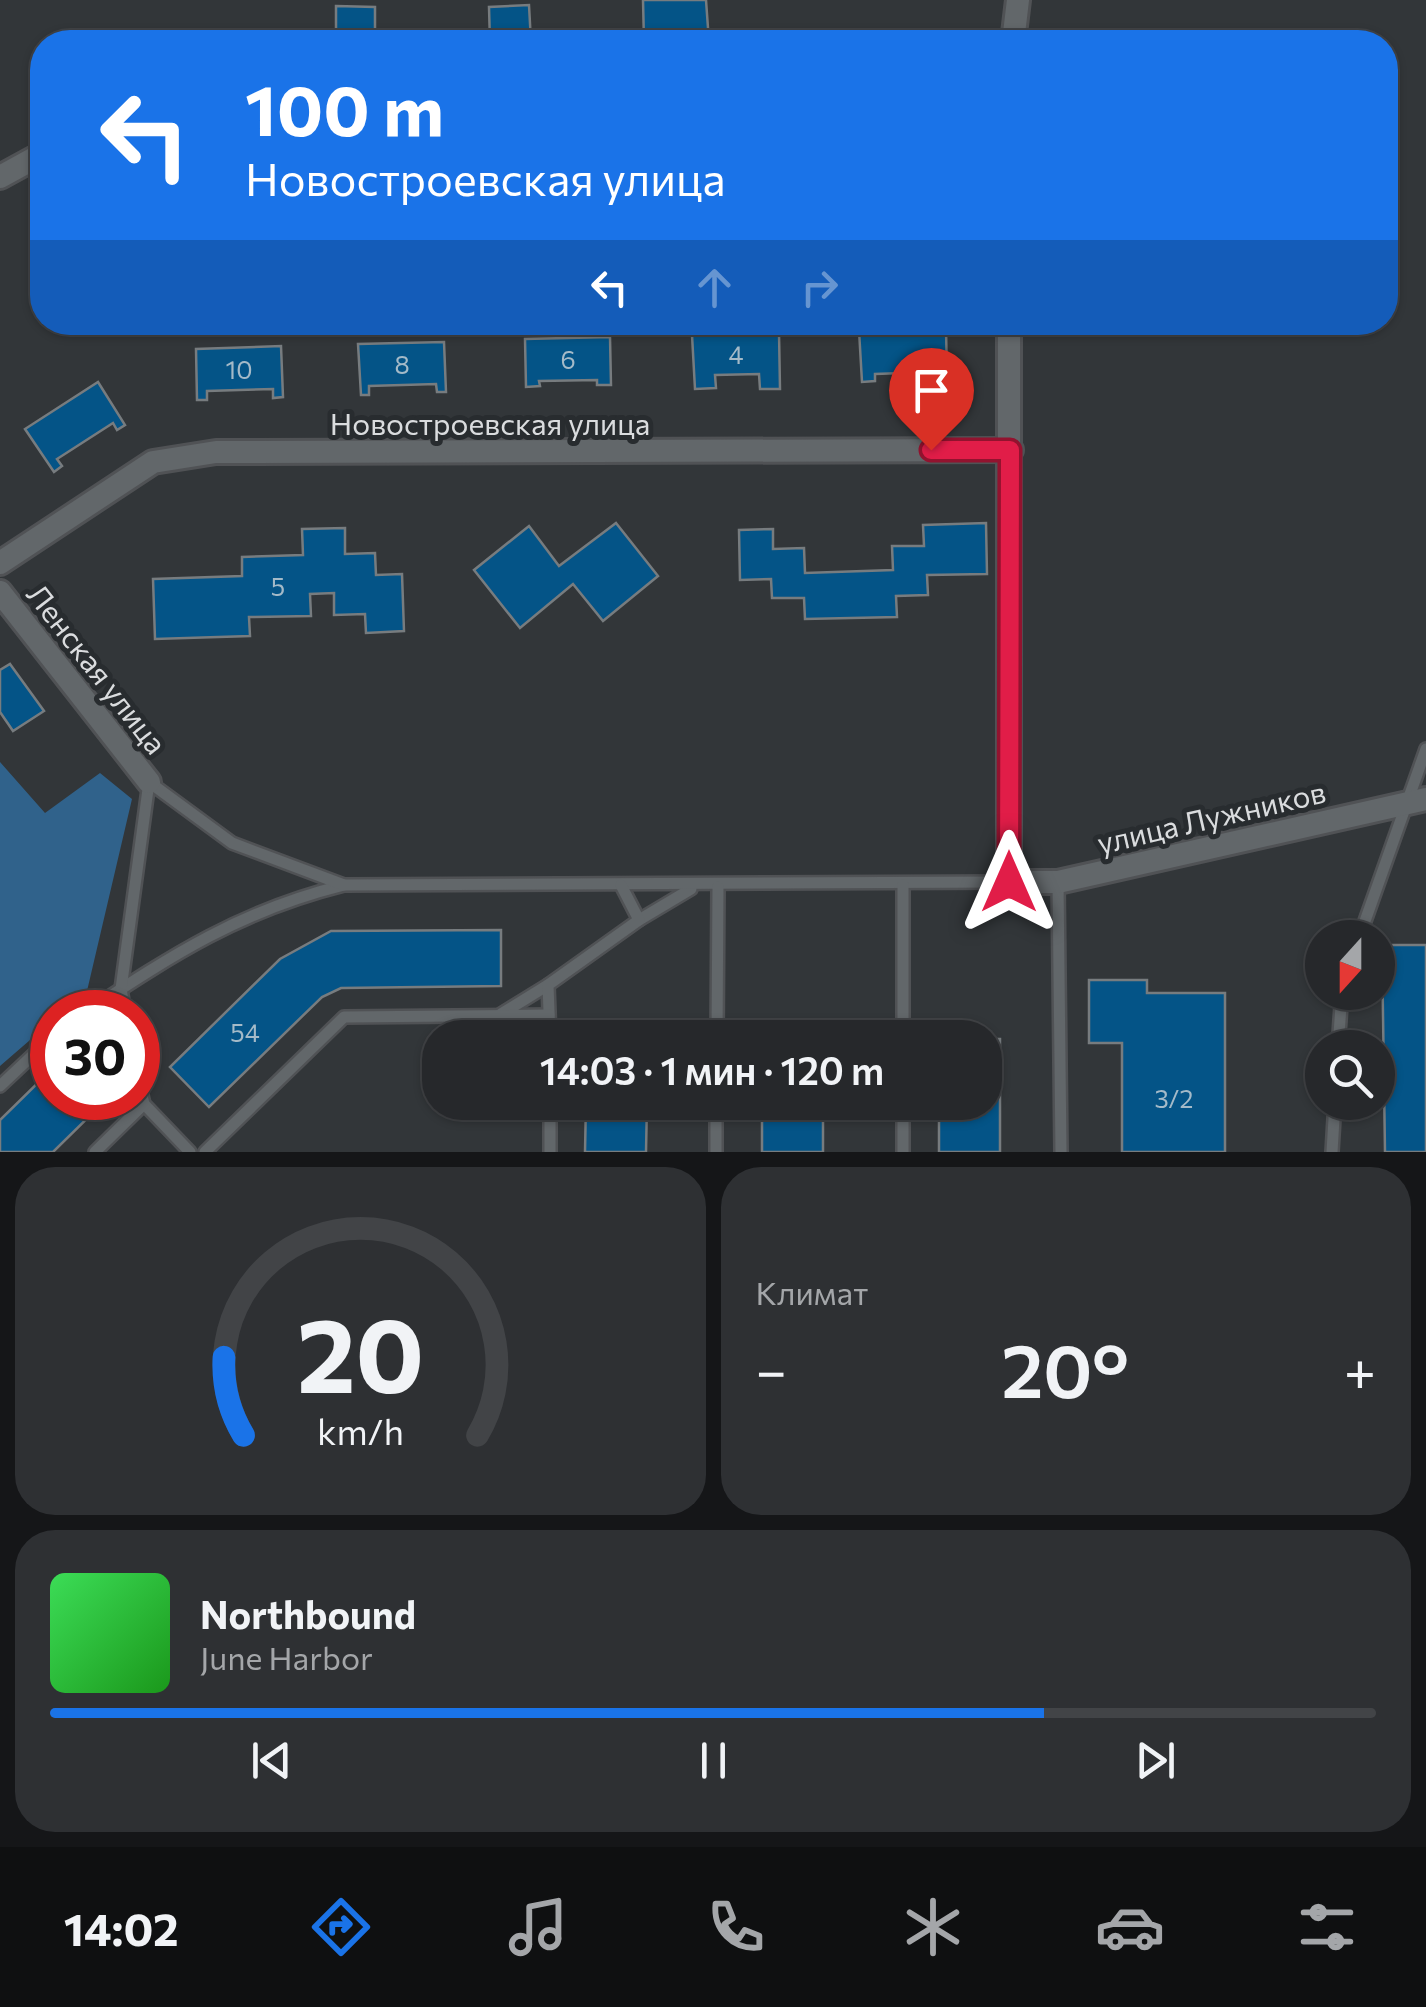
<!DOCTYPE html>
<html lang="ru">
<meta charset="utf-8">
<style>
:root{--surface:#26282b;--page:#2e3033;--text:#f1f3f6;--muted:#a4a6a9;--line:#424447;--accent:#1a73e8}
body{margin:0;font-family:Commissioner,sans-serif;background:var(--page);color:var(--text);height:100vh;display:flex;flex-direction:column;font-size:38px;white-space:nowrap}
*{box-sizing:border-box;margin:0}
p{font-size:32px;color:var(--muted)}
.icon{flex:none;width:55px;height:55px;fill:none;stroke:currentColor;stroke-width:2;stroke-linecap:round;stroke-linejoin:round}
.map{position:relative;height:1152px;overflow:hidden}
.side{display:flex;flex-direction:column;gap:15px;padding:15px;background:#151618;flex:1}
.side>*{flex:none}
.banner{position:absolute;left:30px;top:30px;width:1368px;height:305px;border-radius:40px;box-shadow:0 2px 8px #0004,0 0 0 2px var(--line);background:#1a73e8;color:#fff;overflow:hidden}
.needle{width:65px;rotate:201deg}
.buttons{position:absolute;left:1305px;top:920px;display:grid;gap:20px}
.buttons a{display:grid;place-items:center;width:90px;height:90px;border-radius:50%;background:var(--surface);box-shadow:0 2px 8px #0004,0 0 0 2px var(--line);font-size:50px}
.speed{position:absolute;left:30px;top:990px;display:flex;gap:20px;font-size:50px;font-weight:700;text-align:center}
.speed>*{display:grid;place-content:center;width:130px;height:130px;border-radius:50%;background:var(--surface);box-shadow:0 2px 8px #0004,0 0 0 2px var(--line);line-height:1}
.speed .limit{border:15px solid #d22;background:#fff;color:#111}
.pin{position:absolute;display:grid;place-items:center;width:85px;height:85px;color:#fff;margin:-102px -42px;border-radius:50% 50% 50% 0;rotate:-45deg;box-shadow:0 0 10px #0007}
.pin .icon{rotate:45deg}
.me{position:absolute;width:110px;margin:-55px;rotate:0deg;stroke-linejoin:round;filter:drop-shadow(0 0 8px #0008)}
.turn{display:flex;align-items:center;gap:35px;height:210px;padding:0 50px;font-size:45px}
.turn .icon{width:130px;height:130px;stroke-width:2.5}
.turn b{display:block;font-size:70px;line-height:85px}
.lanes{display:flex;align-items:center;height:95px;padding:0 50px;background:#0003;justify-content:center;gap:50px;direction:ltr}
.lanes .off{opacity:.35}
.big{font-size:75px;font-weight:600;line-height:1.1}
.side .card{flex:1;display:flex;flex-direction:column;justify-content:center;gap:15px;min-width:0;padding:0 35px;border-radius:40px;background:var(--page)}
.side .dial{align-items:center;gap:0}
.dial svg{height:260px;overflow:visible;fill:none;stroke:var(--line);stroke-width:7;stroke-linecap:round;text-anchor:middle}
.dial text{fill:var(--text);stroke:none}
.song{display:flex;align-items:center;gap:30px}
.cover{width:120px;height:120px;border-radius:15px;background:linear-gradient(135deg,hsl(130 70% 55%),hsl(120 70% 35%))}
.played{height:10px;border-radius:5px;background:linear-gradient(90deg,var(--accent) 75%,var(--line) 75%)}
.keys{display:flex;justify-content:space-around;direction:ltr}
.heat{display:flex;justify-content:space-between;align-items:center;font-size:55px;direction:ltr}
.side .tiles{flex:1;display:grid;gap:15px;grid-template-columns:1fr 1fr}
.card:last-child{grid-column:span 2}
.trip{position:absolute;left:422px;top:1020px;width:580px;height:100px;border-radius:40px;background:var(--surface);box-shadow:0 2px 8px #0004,0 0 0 2px var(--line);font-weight:600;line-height:100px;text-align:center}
.tab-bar{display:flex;height:160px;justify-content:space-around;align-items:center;background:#0f1011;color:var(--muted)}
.tab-bar .icon{width:70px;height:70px}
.tab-bar .on{color:var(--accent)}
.tab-bar b{font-size:45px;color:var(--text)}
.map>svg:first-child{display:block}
.green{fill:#30628b}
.building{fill:#045487;stroke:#777c7f;stroke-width:2.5}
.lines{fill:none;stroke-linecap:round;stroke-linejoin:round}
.service-casing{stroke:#505255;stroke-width:16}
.minor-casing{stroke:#505255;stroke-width:28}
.service{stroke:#62676a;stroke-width:11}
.minor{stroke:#62676a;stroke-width:22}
.route-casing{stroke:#92132f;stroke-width:25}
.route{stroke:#e11d48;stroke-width:18}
.labels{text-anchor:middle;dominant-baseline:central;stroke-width:10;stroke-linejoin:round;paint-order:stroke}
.number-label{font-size:25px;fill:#a4bac8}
.street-label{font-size:30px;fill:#dadcde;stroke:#282c2f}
</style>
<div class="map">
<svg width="1426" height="1152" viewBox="0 0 1426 1152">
<rect width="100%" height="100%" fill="#323639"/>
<polygon class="green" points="0,762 45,813 100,773 132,799 87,991 63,1012 52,1012 52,1021 0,1066"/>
<g class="building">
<polygon points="643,0 706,0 709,42 644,42"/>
<polygon points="529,5 531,42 490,42 489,7"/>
<polygon points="336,6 375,7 375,42 336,42"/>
<polygon points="946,328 947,379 933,379 933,372 875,374 875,381 862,382 859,330"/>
<polygon points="779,332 780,389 760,389 759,374 715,375 716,388 695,389 692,335"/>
<polygon points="610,337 611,385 597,385 597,380 539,381 540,386 526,387 525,339"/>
<polygon points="444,342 446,392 437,392 436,384 369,386 369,395 361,395 358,344"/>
<polygon points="281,346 283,397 273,398 273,389 207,391 207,400 197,400 196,349"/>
<polygon points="98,382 125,425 117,430 113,423 57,459 62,466 54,472 25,429"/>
<polygon points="616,523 658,576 603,621 573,584 520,628 474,570 529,526 559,566"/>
<polygon points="986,523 987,574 927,575 928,595 896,596 897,617 805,619 804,598 772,598 771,579 740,580 739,530 773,529 773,549 804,548 805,573 893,570 892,546 924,546 923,525"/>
<polygon points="345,528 345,554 375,553 376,575 402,574 404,631 366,633 365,614 334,615 334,593 310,594 311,616 249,617 250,636 155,639 153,579 242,576 242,557 303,555 302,529"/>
<polygon points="10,664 44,711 13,731 0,712 0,670"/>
<polygon points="501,930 501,986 341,988 322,997 209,1107 170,1067 280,959 331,931"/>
<polygon points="1382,945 1426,945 1426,1152 1385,1152"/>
<polygon points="1089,980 1147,980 1147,993 1225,993 1225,1152 1122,1152 1122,1043 1089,1043"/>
<polygon points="985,1039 1000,1039 1000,1152 939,1152 939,1102 985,1102"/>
<polygon points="52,1069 52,1098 108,1098 53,1152 0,1152 0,1120"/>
<polygon points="586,1102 647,1102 646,1152 585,1152"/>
<rect x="762" y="1102" width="61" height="50"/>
</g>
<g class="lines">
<g class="service-casing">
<g id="service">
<polyline points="1058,882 1061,1152"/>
<polyline points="639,920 691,889"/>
<polyline points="1359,938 1426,749"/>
<path d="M86 1012C174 954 240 911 344 885"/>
<polyline points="125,1012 121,989 149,782 232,843 344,885 1009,882"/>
<polyline points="501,1014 548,985"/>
<polyline points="550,1038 548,985 639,920 621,885"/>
<polyline points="717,1038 718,887"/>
<polyline points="903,1038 903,885"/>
<polyline points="1338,1048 1342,992"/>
<polyline points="138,1078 144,1104 190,1152"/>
<polyline points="0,1086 52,1037"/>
<polyline points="550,1102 550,1152"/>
<polyline points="95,1152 144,1104"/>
<polyline points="205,1152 344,1017 549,1015"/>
<polyline points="716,1152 716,1102"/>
<polyline points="903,1152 903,1102"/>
<polyline points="1332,1152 1335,1102"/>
</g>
</g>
<g class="minor-casing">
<g id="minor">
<polyline points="1013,42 1018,0"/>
<polyline points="0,177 42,154"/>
<polyline points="1009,322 1009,882 1058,882 1426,799"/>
<polyline points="0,563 153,462 216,452 1011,450"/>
<polyline points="0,592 149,782"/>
</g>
</g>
<use href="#service" class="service"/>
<use href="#minor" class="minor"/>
</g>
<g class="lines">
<g class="route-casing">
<polyline id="route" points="931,450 1010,450 1009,882"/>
</g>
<use href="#route" class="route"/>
</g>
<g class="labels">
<g class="number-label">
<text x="736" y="354">4</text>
<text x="568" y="359">6</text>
<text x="402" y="364">8</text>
<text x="239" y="369">10</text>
<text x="278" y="586">5</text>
<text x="245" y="1032">54</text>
<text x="1174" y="1098">3/2</text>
</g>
<g class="street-label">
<text x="490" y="422">Новостроевская улица</text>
<text transform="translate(98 668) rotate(52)">Ленская улица</text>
<text transform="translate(1211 816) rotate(-13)">улица Лужников</text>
</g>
</g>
</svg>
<div class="buttons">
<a><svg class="needle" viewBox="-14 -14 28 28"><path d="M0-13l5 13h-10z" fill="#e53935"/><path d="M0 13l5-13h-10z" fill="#a4a6a9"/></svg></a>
<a><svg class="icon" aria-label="search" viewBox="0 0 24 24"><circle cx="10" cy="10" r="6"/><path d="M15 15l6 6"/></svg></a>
</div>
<div class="speed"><div class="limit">30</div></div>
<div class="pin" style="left:931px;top:450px;background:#d93025"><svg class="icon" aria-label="arrive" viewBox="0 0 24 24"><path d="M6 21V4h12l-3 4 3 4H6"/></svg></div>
<svg class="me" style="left:1009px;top:882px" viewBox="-20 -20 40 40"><path d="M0-17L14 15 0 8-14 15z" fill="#e11d48" stroke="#fff" stroke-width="4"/></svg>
<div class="trip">14:03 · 1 мин · 120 m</div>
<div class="banner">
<div class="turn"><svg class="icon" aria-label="left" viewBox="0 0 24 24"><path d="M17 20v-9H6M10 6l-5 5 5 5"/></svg><div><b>100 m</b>Новостроевская улица</div></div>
<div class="lanes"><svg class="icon" aria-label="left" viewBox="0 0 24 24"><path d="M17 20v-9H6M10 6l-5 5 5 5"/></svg><svg class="icon off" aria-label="ahead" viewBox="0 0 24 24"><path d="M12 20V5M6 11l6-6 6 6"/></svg><svg class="icon off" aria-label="right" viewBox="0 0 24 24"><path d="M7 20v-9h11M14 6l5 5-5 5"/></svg></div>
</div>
</div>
<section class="side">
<div class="tiles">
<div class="card dial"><svg viewBox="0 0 100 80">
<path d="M14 69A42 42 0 1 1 86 69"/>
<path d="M14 69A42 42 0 0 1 8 45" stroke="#1a73e8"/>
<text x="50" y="56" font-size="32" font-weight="700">20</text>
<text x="50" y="72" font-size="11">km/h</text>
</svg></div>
<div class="card"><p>Климат</p>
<div class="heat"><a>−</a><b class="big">20°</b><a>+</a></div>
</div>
<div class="card">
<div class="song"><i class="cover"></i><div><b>Northbound</b><p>June Harbor</p></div></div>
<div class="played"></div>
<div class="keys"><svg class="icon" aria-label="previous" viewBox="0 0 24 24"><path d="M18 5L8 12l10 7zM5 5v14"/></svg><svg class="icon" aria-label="pause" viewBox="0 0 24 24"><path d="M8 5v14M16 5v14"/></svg><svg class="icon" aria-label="next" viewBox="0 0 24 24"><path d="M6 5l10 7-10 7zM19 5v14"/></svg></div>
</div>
</div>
</section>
<nav class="tab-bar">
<b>14:02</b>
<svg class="icon on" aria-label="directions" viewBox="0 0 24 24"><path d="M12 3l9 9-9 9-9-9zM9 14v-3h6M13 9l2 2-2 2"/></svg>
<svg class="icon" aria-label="music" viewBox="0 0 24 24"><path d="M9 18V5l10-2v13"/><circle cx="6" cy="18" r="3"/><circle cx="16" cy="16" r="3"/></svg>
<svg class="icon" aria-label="phone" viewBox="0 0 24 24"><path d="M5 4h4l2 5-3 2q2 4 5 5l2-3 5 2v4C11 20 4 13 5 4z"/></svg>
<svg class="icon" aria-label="climate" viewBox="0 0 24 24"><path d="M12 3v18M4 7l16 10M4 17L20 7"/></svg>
<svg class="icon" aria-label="car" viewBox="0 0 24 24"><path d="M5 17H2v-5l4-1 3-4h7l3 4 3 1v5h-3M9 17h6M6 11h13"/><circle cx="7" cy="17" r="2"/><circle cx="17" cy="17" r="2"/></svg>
<svg class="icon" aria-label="filters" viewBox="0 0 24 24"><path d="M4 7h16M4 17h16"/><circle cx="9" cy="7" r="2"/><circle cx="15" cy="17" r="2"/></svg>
</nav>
